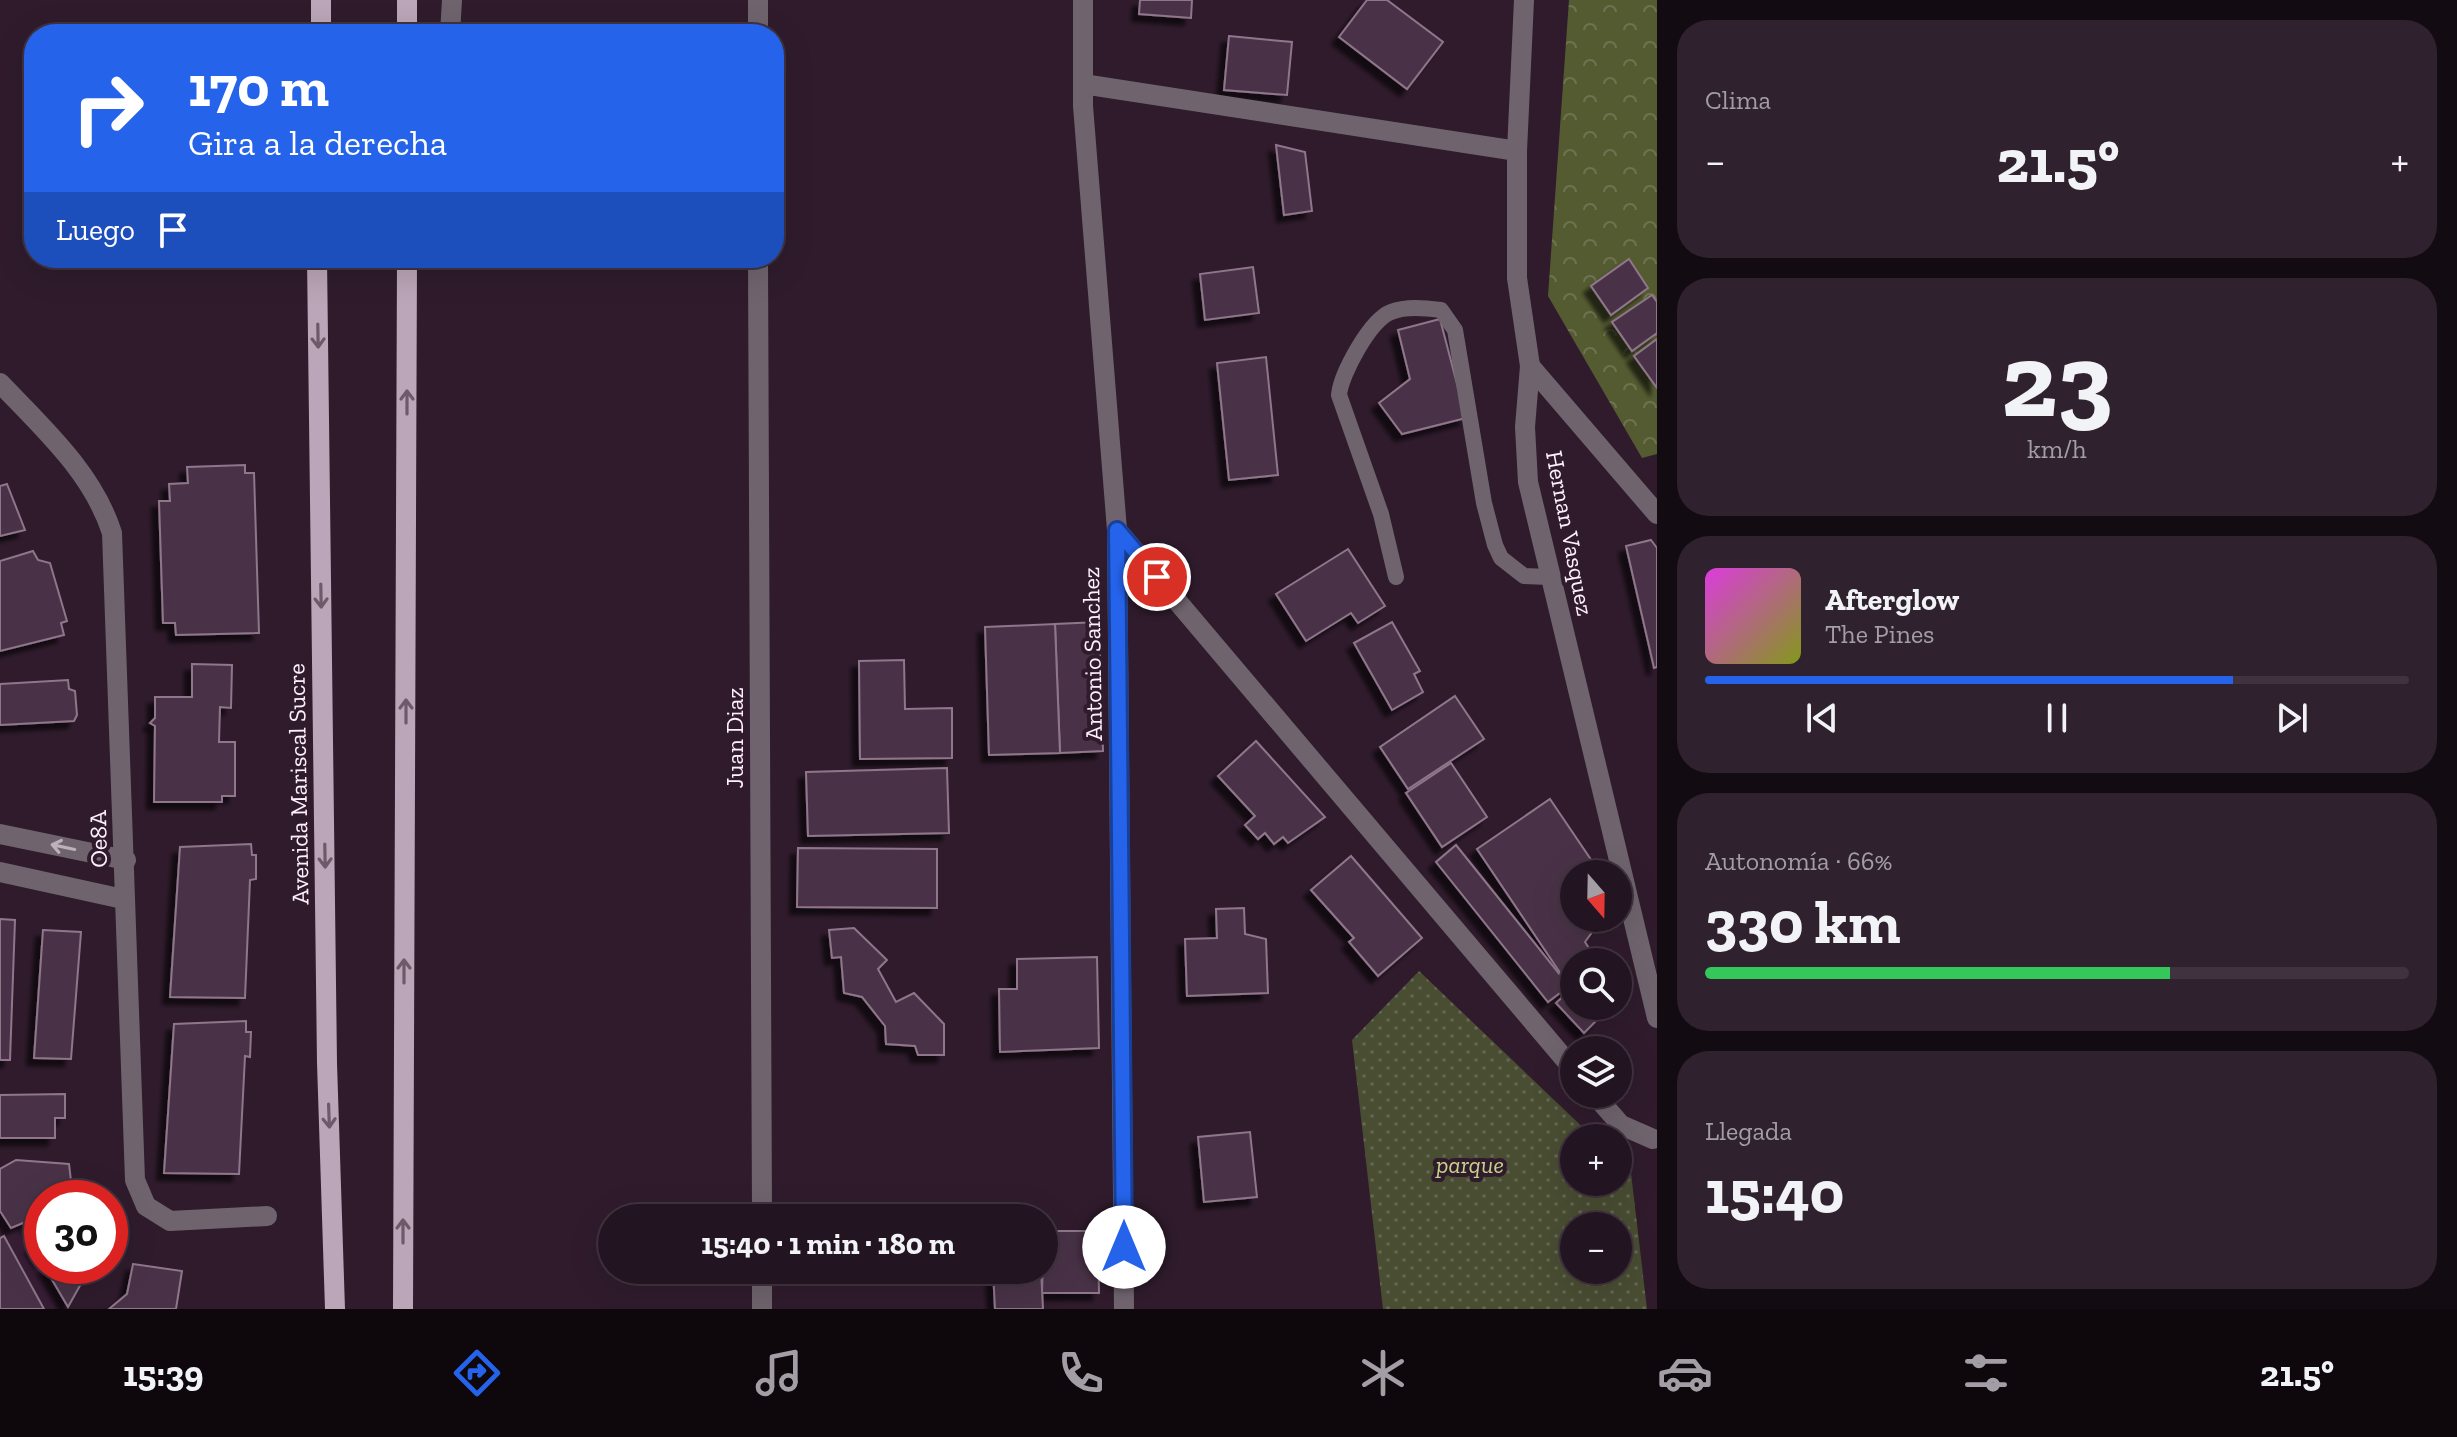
<!DOCTYPE html>
<html lang="es">
<meta charset="utf-8">
<style>
:root{--surface:#231421;--page:#2f212e;--text:#f1f3f6;--muted:#a39ea5;--line:#40333f;--accent:#2563eb}
body{margin:0;font-family:"Zilla Slab",serif;background:var(--page);color:var(--text);height:100vh;display:flex;flex-direction:column;font-size:30px;white-space:nowrap}
*{box-sizing:border-box;margin:0}
p{font-size:26px;color:var(--muted)}
.icon{flex:none;width:44px;height:44px;fill:none;stroke:currentColor;stroke-width:2;stroke-linecap:round;stroke-linejoin:round}
.map{position:relative;flex:1;overflow:hidden}
.details{display:flex;flex-direction:column;gap:20px;padding:20px;background:#130b12;width:800px}
.details>*{flex:none}
.banner{position:absolute;left:24px;top:24px;width:760px;height:244px;border-radius:32px;box-shadow:0 8px 32px #0002,0 0 0 2px var(--line);background:#2563eb;color:#fff;overflow:hidden}
.needle{width:52px;rotate:160deg}
.fabs{position:absolute;left:1560px;top:860px;display:grid;gap:16px}
.fabs a{display:grid;place-items:center;width:72px;height:72px;border-radius:50%;background:var(--surface);box-shadow:0 8px 32px #0002,0 0 0 2px var(--line);font-size:40px}
.speed{position:absolute;left:24px;top:1180px;display:flex;gap:16px;font-size:40px;font-weight:700;text-align:center}
.speed>*{display:grid;place-content:center;width:104px;height:104px;border-radius:50%;background:var(--surface);box-shadow:0 8px 32px #0002,0 0 0 2px var(--line);line-height:1}
.speed .limit{border:12px solid #d22;background:#fff;color:#111}
.pin{position:absolute;display:grid;place-items:center;width:68px;height:68px;color:#fff;margin:-34px;border:4px solid #fff;border-radius:50%;box-shadow:0 2px 8px #0007}
.me{position:absolute;width:88px;margin:-44px;rotate:0deg;stroke-linejoin:round;filter:drop-shadow(0 0 6px #0008)}
.turn{display:flex;align-items:center;gap:28px;height:168px;padding:0 32px;font-size:36px}
.turn .icon{width:104px;height:104px;stroke-width:2.5}
.turn b{display:block;font-size:56px;line-height:68px}
.then{display:flex;align-items:center;height:76px;padding:0 32px;background:#0003;gap:16px;font-size:30px}
.big{font-size:60px;font-weight:800;line-height:1.1}
.details .card{flex:1;display:flex;flex-direction:column;justify-content:center;gap:12px;min-width:0;padding:0 28px;border-radius:32px;background:var(--page)}
.details .dial{align-items:center;gap:0}
.dial b{font-size:104px;line-height:1}
.song{display:flex;align-items:center;gap:24px}
.cover{width:96px;height:96px;border-radius:12px;background:linear-gradient(135deg,hsl(300 70% 55%),hsl(70 70% 35%))}
.played{height:8px;border-radius:4px;background:linear-gradient(90deg,var(--accent) 75%,var(--line) 75%)}
.keys{display:flex;justify-content:space-around;direction:ltr}
.heat{display:flex;justify-content:space-between;align-items:center;font-size:44px;direction:ltr}
.charge{height:12px;border-radius:6px;background:linear-gradient(90deg,#34c759 66%,var(--line) 0)}
.trip{position:absolute;left:598px;top:1204px;width:460px;height:80px;border-radius:40px;background:var(--surface);box-shadow:0 8px 32px #0002,0 0 0 2px var(--line);font-weight:800;line-height:80px;text-align:center}
.tabs{display:flex;height:128px;justify-content:space-around;align-items:center;background:#0e080d;color:var(--muted)}
.tabs .icon{width:56px;height:56px}
.tabs .selected{color:var(--accent)}
.tabs b{font-size:36px;color:var(--text)}
main{display:flex;flex:1;min-height:0}
.map>svg:first-child{display:block}
.built{fill:#381e35}
.forest{fill:url(#forest-crowns)}
.park{fill:url(#park-dots);fill-rule:evenodd}
.building{fill:#493346;stroke:#8f768b;stroke-width:2;filter:url(#shadow)}
.lines{fill:none;stroke-linecap:round;stroke-linejoin:round}
.lane{stroke:#6f646d;stroke-width:16}
.street{stroke:#6f646d;stroke-width:20}
.primary{stroke:#bba5b8;stroke-width:20}
.oneway{stroke:#6e596b}
.oneway2{stroke:#beb1bc}
.route-casing{stroke:#184099;stroke-width:20}
.route{stroke:#2563eb;stroke-width:14}
.labels{text-anchor:middle;dominant-baseline:central;stroke-width:8;stroke-linejoin:round;paint-order:stroke}
.street-label{font-size:24px;fill:#fef0fc;stroke:#2f1b2c}
.park-label{font-size:24px;font-style:italic;fill:#c7d18a;stroke:#2f1b2c}
</style>
<main>
<div class="map">
<svg width="1657" height="1309" viewBox="0 0 1657 1309">
<defs>
<pattern id="forest-crowns" width="20" height="18" patternUnits="userSpaceOnUse" patternTransform="scale(2)"><rect width="20" height="18" fill="#555b31"/><path d="M2 6a3 3 0 1 1 6 0M12 15a3 3 0 1 1 6 0" fill="none" stroke="#6e7350"/></pattern>
<pattern id="park-dots" width="8" height="8" patternUnits="userSpaceOnUse" patternTransform="scale(2)"><rect width="8" height="8" fill="#494d32"/><path d="M2 2h.1M6 6h.1" fill="none" stroke="#646751" stroke-width="1.8" stroke-linecap="round"/></pattern>
<filter id="shadow"><feDropShadow dx="-7" dy="7" stdDeviation="2" flood-color="#0009"/></filter>
</defs>
<rect width="100%" height="100%" fill="#2f1b2c"/>
<polygon class="built" points="0,1200 61,1309 0,1309"/>
<polygon class="forest" points="1569,0 1657,0 1657,454 1642,458 1548,296"/>
<path class="park" d="M1419 971 1594 1138H1574V1182H1618V1161L1631 1173 1647 1309H1383L1352 1040ZM1618 1226V1270H1574V1226Z"/>
<g class="building">
<polygon points="1140,0 1192,0 1191,18 1139,14"/>
<polygon points="1367,0 1387,0 1443,42 1407,89 1339,37"/>
<polygon points="1229,36 1292,42 1287,95 1224,90"/>
<polygon points="1276,145 1305,152 1312,211 1284,215"/>
<polygon points="1629,259 1648,288 1611,315 1591,286"/>
<polygon points="1253,267 1259,313 1205,320 1200,274"/>
<polygon points="1652,295 1657,302 1657,333 1632,351 1612,322"/>
<polygon points="1440,319 1466,418 1402,434 1379,403 1410,379 1398,330"/>
<polygon points="1657,339 1657,388 1634,356"/>
<polygon points="1266,357 1278,475 1229,480 1217,363"/>
<polygon points="245,465 245,473 254,473 259,633 176,635 175,623 163,623 159,501 170,501 169,484 188,483 187,467"/>
<polygon points="7,484 25,530 0,536 0,486"/>
<polygon points="1651,540 1657,548 1657,667 1654,668 1626,546"/>
<polygon points="1348,549 1385,606 1358,623 1351,613 1306,641 1276,594"/>
<polygon points="33,551 38,560 50,563 67,621 61,623 64,635 0,651 0,561"/>
<polygon points="1099,622 1103,751 1060,753 1055,624"/>
<polygon points="1392,622 1420,671 1414,674 1423,692 1392,710 1354,643"/>
<polygon points="1055,624 1060,753 989,755 985,627"/>
<polygon points="904,660 905,709 952,708 952,758 860,759 859,661"/>
<polygon points="192,664 232,665 231,708 220,707 219,742 235,742 235,796 222,796 222,802 154,802 155,726 150,723 155,718 155,697 192,697"/>
<polygon points="68,680 69,689 75,691 77,715 74,721 0,725 0,684"/>
<polygon points="1455,696 1484,739 1408,789 1380,747"/>
<polygon points="1256,741 1325,817 1288,843 1283,837 1274,844 1265,833 1258,839 1245,825 1255,816 1218,776"/>
<polygon points="1451,763 1487,817 1442,847 1406,793"/>
<polygon points="947,768 949,833 808,836 806,772"/>
<polygon points="1550,799 1598,870 1591,874 1574,874 1574,918 1594,918 1598,924 1585,942 1598,962 1574,962 1574,983 1569,986 1477,849"/>
<polygon points="251,844 252,855 256,855 256,879 250,880 245,998 170,997 180,847"/>
<polygon points="1456,845 1569,986 1548,1002 1436,862"/>
<polygon points="798,848 937,849 937,908 797,907"/>
<polygon points="1351,856 1422,938 1378,976 1349,942 1354,938 1311,890"/>
<polygon points="1244,908 1245,934 1266,939 1268,993 1187,996 1185,939 1217,938 1216,909"/>
<polygon points="0,919 15,920 10,1060 0,1060"/>
<polygon points="854,928 887,960 878,969 896,1002 914,993 944,1024 944,1055 918,1055 915,1046 886,1044 885,1026 862,997 844,993 841,957 832,958 829,930"/>
<polygon points="43,930 81,932 71,1059 34,1058"/>
<polygon points="1097,957 1099,1048 1000,1052 999,989 1017,989 1017,959"/>
<polygon points="1570,990 1574,994 1574,1006 1585,1006 1598,1019 1584,1033 1556,1003"/>
<polygon points="246,1021 246,1032 251,1032 250,1057 245,1056 239,1174 164,1173 174,1024"/>
<polygon points="65,1094 65,1118 55,1118 55,1138 0,1138 0,1095"/>
<polygon points="1250,1132 1257,1197 1204,1202 1198,1137"/>
<polygon points="16,1160 69,1164 73,1198 42,1198 42,1215 11,1228 0,1211 0,1169"/>
<polygon points="1044,1231 1098,1231 1099,1293 1042,1293"/>
<polygon points="4,1236 44,1309 0,1309 0,1238"/>
<polygon points="42,1240 42,1262 32,1246"/>
<polygon points="133,1264 182,1271 176,1309 109,1309 127,1294"/>
<polygon points="44,1266 91,1266 68,1307"/>
<polygon points="993,1270 1041,1270 1043,1309 995,1309"/>
</g>
<g class="lines">
<path class="lane" d="M1396 577 1381 514 1339 395C1341 374 1370 320 1391 312 1406 306 1425 308 1441 310L1455 330 1484 503 1495 545 1501 558 1524 576 1549 577"/>
<g class="street">
<polyline points="758,0 758,34"/>
<polyline points="1083,0 1083,106 1117,530 1124,1309"/>
<polyline points="1524,0 1517,151 1517,278 1530,366 1525,427 1528,482 1657,1018"/>
<polyline points="450,34 452,0"/>
<polyline points="1083,84 1517,151"/>
<polyline points="758,258 762,1218"/>
<polyline points="1530,366 1657,514"/>
<path d="M0 383C43 428 93 473 112 533L135 1180 146 1206 170 1221 267 1216"/>
<polyline points="1117,530 1574,1070"/>
<polyline points="0,834 126,860"/>
<polyline points="0,872 123,899"/>
<polyline points="1594,1094 1621,1125 1653,1139"/>
<polyline points="762,1270 762,1309"/>
</g>
<g class="primary">
<polyline points="321,34 321,0"/>
<polyline points="407,34 407,0"/>
<polyline points="317,258 327,1063 335,1309"/>
<polyline points="403,1309 407,258"/>
</g>
</g>
<defs><path id="oneway-shaft" d="M-6 0H5M1.5-3L5.5 0L1.5 3" fill="none" stroke-width="1.6" stroke-linecap="round" stroke-linejoin="round" transform="scale(2)"/></defs>
<g class="oneway">
<use href="#oneway-shaft" transform="translate(318 336) rotate(89)"/>
<use href="#oneway-shaft" transform="translate(407 402) rotate(-90)"/>
<use href="#oneway-shaft" transform="translate(321 596) rotate(89)"/>
<use href="#oneway-shaft" transform="translate(406 711) rotate(-90)"/>
<use href="#oneway-shaft" transform="translate(325 856) rotate(89)"/>
<use href="#oneway-shaft" transform="translate(404 971) rotate(-90)"/>
<use href="#oneway-shaft" transform="translate(329 1116) rotate(88)"/>
<use href="#oneway-shaft" transform="translate(403 1231) rotate(-90)"/>
</g>
<use class="oneway2" href="#oneway-shaft" transform="translate(63 847) rotate(-168)"/>
<g class="lines">
<g class="route-casing">
<polyline id="route" points="1124,1247 1117,530 1157,577"/>
</g>
<use href="#route" class="route"/>
</g>
<g class="labels">
<g class="street-label">
<text transform="translate(1570 533) rotate(79)">Hernan Vasquez</text>
<text transform="translate(1092 654) rotate(-91)">Antonio Sanchez</text>
<text transform="translate(734 738) rotate(-90)">Juan Diaz</text>
<text transform="translate(298 784) rotate(-91)">Avenida Mariscal Sucre</text>
<text transform="translate(98 839) rotate(-91)">Oe8A</text>
</g>
<g class="park-label">
<text x="1470" y="1164">parque</text>
</g>
</g>
</svg>
<div class="fabs">
<a><svg class="needle" viewBox="-14 -14 28 28"><path d="M0-13l5 13h-10z" fill="#e53935"/><path d="M0 13l5-13h-10z" fill="#a39ea5"/></svg></a>
<a><svg class="icon" aria-label="search" viewBox="0 0 24 24"><circle cx="10" cy="10" r="6"/><path d="M15 15l6 6"/></svg></a>
<a><svg class="icon" aria-label="layers" viewBox="0 0 24 24"><path d="M12 4l9 5-9 5-9-5zM3 14l9 5 9-5"/></svg></a>
<a>+</a>
<a>−</a>
</div>
<div class="speed"><div class="limit">30</div></div>
<div class="pin" style="left:1157px;top:577px;background:#d93025"><svg class="icon" aria-label="arrive" viewBox="0 0 24 24"><path d="M6 21V4h12l-3 4 3 4H6"/></svg></div>
<svg class="me" style="left:1124px;top:1247px" viewBox="-20 -20 40 40"><circle r="19" fill="#fff"/><path d="M0-13L10 11 0 6-10 11z" fill="#2563eb"/></svg>
<div class="trip">15:40 · 1 min · 180 m</div>
<div class="banner">
<div class="turn"><svg class="icon" aria-label="right" viewBox="0 0 24 24"><path d="M7 20v-9h11M14 6l5 5-5 5"/></svg><div><b>170 m</b>Gira a la derecha</div></div>
<div class="then">Luego<svg class="icon" aria-label="arrive" viewBox="0 0 24 24"><path d="M6 21V4h12l-3 4 3 4H6"/></svg></div>
</div>
</div>
<section class="details">
<div class="card"><p>Clima</p>
<div class="heat"><a>−</a><b class="big">21.5°</b><a>+</a></div>
</div>
<div class="card dial"><b>23</b><p>km/h</p></div>
<div class="card">
<div class="song"><i class="cover"></i><div><b>Afterglow</b><p>The Pines</p></div></div>
<div class="played"></div>
<div class="keys"><svg class="icon" aria-label="previous" viewBox="0 0 24 24"><path d="M18 5L8 12l10 7zM5 5v14"/></svg><svg class="icon" aria-label="pause" viewBox="0 0 24 24"><path d="M8 5v14M16 5v14"/></svg><svg class="icon" aria-label="next" viewBox="0 0 24 24"><path d="M6 5l10 7-10 7zM19 5v14"/></svg></div>
</div>
<div class="card"><p>Autonomía · 66%</p><b class="big">330 km</b><div class="charge"></div></div>
<div class="card"><p>Llegada</p><b class="big">15:40</b></div>
</section>
</main>
<nav class="tabs">
<b>15:39</b>
<svg class="icon selected" aria-label="directions" viewBox="0 0 24 24"><path d="M12 3l9 9-9 9-9-9zM9 14v-3h6M13 9l2 2-2 2"/></svg>
<svg class="icon" aria-label="music" viewBox="0 0 24 24"><path d="M9 18V5l10-2v13"/><circle cx="6" cy="18" r="3"/><circle cx="16" cy="16" r="3"/></svg>
<svg class="icon" aria-label="phone" viewBox="0 0 24 24"><path d="M5 4h4l2 5-3 2q2 4 5 5l2-3 5 2v4C11 20 4 13 5 4z"/></svg>
<svg class="icon" aria-label="climate" viewBox="0 0 24 24"><path d="M12 3v18M4 7l16 10M4 17L20 7"/></svg>
<svg class="icon" aria-label="car" viewBox="0 0 24 24"><path d="M5 17H2v-5l4-1 3-4h7l3 4 3 1v5h-3M9 17h6M6 11h13"/><circle cx="7" cy="17" r="2"/><circle cx="17" cy="17" r="2"/></svg>
<svg class="icon" aria-label="filters" viewBox="0 0 24 24"><path d="M4 7h16M4 17h16"/><circle cx="9" cy="7" r="2"/><circle cx="15" cy="17" r="2"/></svg>
<b>21.5°</b>
</nav>
